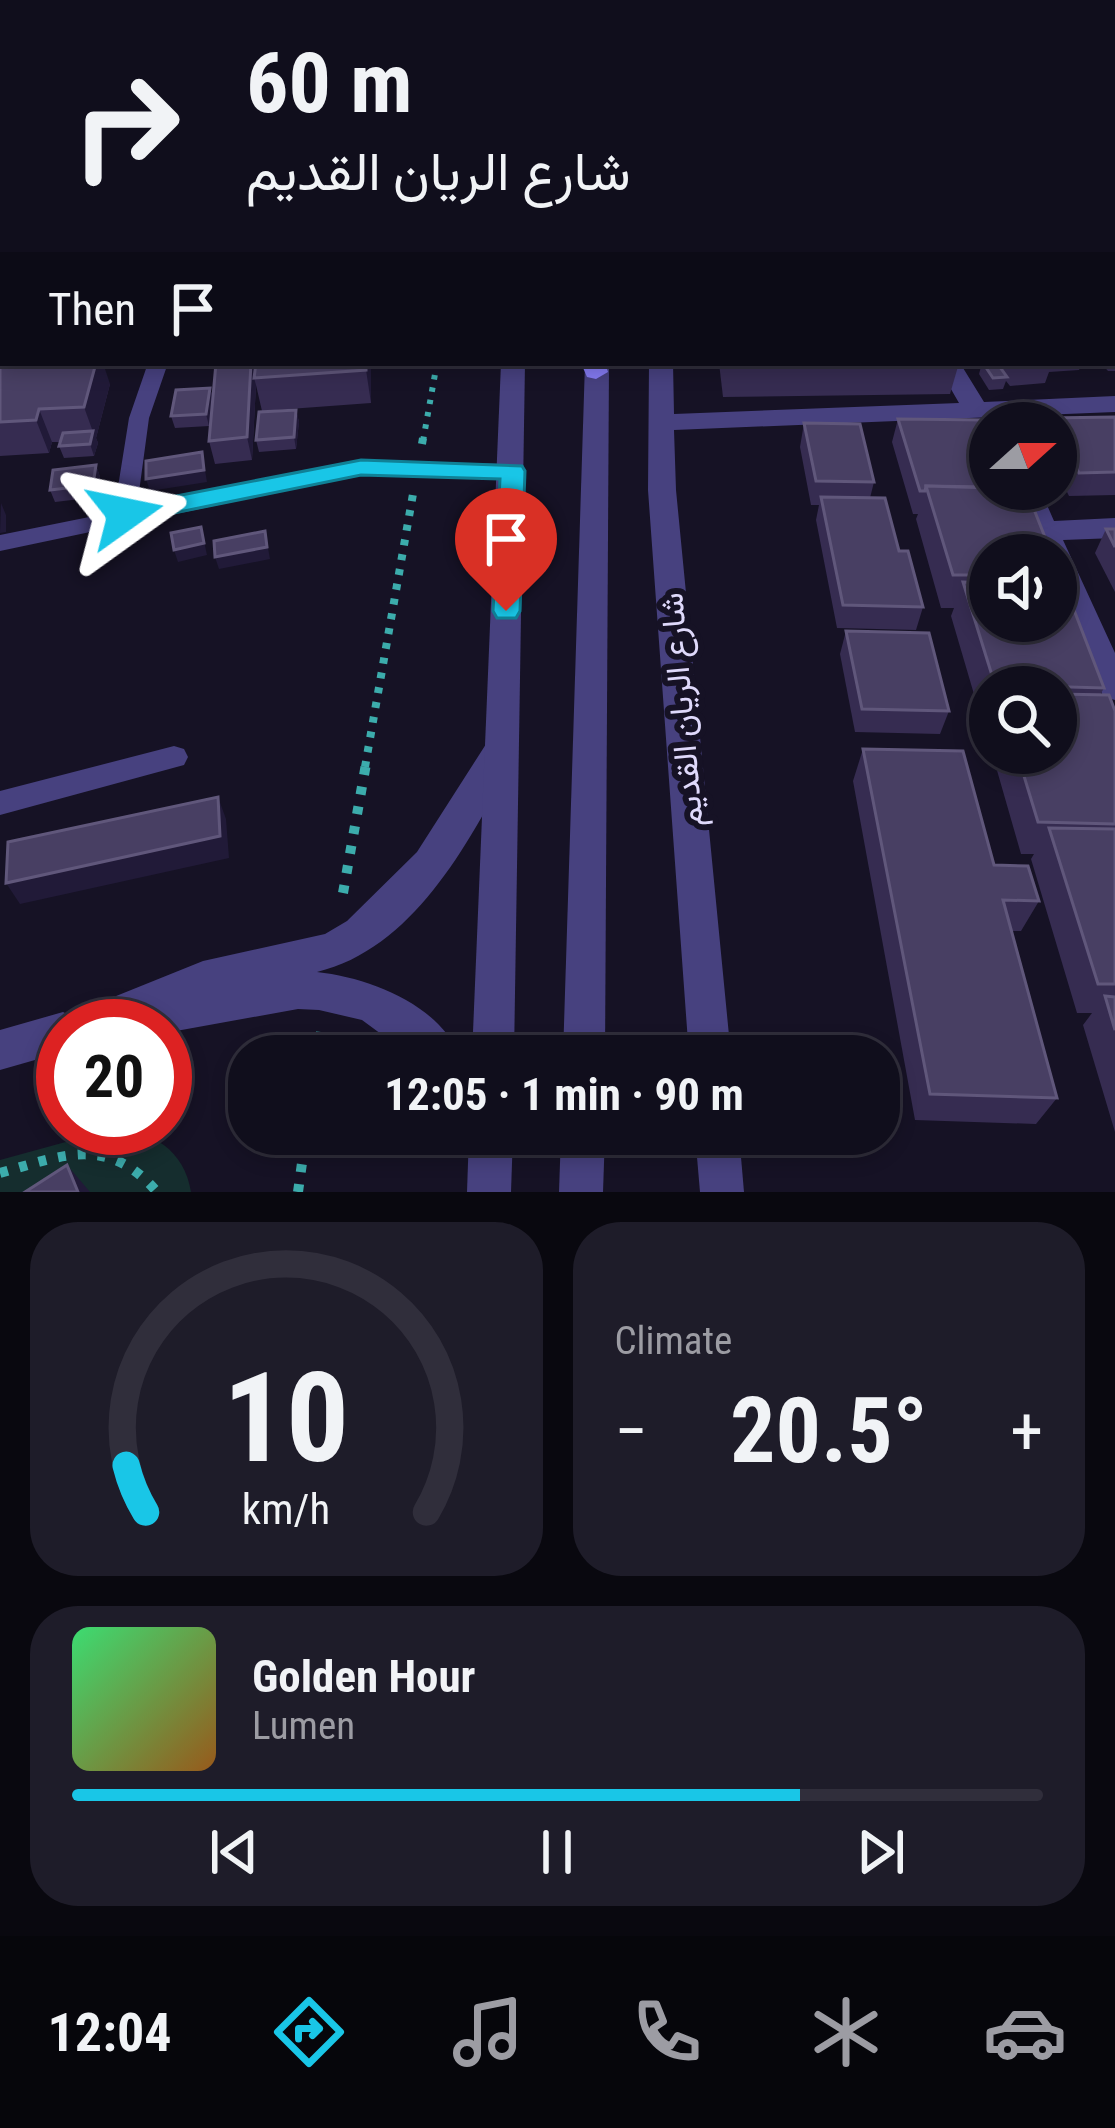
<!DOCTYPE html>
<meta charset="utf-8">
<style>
:root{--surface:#100e1c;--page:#1e1c29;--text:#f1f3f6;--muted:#9c9ca3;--line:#302e3b;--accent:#19c6e7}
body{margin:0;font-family:"Roboto Condensed",Vazirmatn,sans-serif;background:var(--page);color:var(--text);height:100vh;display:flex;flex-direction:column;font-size:45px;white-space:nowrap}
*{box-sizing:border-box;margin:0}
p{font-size:39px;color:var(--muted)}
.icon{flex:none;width:66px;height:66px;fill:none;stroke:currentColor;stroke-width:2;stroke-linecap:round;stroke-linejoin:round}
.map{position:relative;height:1192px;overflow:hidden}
.details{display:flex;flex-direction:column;gap:30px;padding:30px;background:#09080f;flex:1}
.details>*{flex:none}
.banner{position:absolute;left:0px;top:0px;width:1116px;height:366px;box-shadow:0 6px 18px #0003,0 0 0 3px var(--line);background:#100e1c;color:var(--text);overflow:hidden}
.needle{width:78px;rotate:69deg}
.buttons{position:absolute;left:969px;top:402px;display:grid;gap:24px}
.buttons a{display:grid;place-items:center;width:108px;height:108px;border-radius:50%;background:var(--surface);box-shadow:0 6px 18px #0003,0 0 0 3px var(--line);font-size:60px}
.speed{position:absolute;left:36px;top:999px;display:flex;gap:24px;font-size:60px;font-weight:700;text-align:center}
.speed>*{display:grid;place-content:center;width:156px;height:156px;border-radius:50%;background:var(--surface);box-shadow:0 6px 18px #0003,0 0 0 3px var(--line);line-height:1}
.speed .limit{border:18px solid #d22;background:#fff;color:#111}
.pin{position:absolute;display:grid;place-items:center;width:102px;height:102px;color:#fff;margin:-123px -51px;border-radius:50% 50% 50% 0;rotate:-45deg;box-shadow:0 0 12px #0007}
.pin .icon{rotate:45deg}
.me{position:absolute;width:132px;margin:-66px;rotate:78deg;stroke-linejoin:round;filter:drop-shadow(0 0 9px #0008)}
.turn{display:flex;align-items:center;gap:42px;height:252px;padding:0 48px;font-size:54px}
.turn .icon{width:156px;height:156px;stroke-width:2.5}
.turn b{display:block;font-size:84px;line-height:102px}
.then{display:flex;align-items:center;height:114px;padding:0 48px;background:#0003;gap:24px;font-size:45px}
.big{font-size:90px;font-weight:700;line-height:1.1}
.details .tile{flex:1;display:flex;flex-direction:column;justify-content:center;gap:18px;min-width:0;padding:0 42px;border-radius:48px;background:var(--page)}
.details .dial{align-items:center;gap:0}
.dial svg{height:312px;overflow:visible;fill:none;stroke:var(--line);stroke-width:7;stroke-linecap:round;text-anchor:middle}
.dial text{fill:var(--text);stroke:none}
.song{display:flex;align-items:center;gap:36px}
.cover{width:144px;height:144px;border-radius:18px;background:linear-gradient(135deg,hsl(140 70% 55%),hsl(30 70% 35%))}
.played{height:12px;border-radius:6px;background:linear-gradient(90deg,var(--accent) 75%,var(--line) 75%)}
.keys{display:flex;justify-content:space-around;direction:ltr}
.heat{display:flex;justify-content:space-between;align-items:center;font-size:66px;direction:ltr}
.details .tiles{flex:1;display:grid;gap:30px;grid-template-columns:1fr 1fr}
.tile:last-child{grid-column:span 2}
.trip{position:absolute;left:228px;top:1035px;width:672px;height:120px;border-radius:48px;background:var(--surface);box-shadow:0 6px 18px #0003,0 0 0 3px var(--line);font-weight:700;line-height:120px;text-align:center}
.menu{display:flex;height:192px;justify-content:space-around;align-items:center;background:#06060b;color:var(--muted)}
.menu .icon{width:84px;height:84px}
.menu .selected{color:var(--accent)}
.menu b{font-size:54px;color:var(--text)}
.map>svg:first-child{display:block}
.green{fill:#152d2e}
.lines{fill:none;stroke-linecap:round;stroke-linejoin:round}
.trunk-tunnel{stroke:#343045;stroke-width:20;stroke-dasharray:20 9;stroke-linecap:butt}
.path-far3{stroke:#3cacac;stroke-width:4.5;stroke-dasharray:3 4.5;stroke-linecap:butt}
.path-far2{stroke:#3cacac;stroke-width:6;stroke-dasharray:4.5 8;stroke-linecap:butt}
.path-far1{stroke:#3cacac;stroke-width:8;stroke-dasharray:6 9;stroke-linecap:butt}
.path{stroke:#3cacac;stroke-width:10;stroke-dasharray:8 12;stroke-linecap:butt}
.service{fill:#47417f;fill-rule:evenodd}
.minor{fill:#47417f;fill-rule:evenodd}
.tertiary{fill:#47417f;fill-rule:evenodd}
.secondary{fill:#847af1;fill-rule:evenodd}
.trunk{fill:#da66c6;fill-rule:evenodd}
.wall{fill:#362c51}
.shaded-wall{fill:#211a38}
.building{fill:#483f63;stroke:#60577b;stroke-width:3}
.route{fill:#19c6e7;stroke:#108196;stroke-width:3}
.labels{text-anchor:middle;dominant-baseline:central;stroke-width:12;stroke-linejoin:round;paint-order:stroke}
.street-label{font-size:33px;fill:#dfd9fb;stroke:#161225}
</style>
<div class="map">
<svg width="1115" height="1192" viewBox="0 0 1115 1192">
<rect width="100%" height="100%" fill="#161225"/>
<path class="green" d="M113 1129C153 1131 184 1150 191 1192H0V1160Z"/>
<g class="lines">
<g class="trunk-tunnel">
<polyline points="255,3 277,0"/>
<polyline points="494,3 519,0"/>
</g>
<polyline class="path-far3" points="37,3 56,0"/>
<polyline class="path-far2" points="423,441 437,363"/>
<g class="path-far1">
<polyline points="422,444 423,438"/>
<polyline points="365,767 413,494"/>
</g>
<g class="path">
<polyline points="343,893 366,764"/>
<polyline points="318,1056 321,1032"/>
<path d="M0 1173C64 1155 108 1135 157 1192"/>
<polyline points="298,1192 306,1134"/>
</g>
<g class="service">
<polygon points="148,363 168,363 149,418 137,507 361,461 513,464 524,471 513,478 361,475 0,551 0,535 114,512 129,418"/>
<polygon points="174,746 184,749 188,757 184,765 0,815 0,791"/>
</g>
<g class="minor">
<rect x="1113" y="42" width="2" height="10"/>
<polygon points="1113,123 1115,124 1115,138 1113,137"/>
<polygon points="649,363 673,363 674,414 959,403 936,363 960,363 984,402 1115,396 1115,412 674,430 676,490 731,1056 689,1056 648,490"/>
<polygon points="1012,489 1040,489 1054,521 1115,518 1115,538 1063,540 1115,653 1115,700 1104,697 1099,688 1056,590 1056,555 1041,555"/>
<path d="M500 737 512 741 517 751C474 834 417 948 317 972 370 978 438 1004 460 1056H411L362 1020 319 1010 298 1009 165 1033V1026H63V1052L0 1070V1030L63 1012 69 1015 203 961 325 934 347 921 417 852 488 741Z"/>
<polygon points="695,1134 739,1134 744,1192 700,1192"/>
</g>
<g class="tertiary">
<polygon points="501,363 525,363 514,1056 472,1056"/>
<polygon points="585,363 609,363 605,1056 563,1056"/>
<polygon points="469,1134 513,1134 511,1192 467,1192"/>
<polygon points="561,1134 605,1134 603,1192 559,1192"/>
</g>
<g class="secondary">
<polygon points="124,0 158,0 122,3"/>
<polygon points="406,0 422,0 404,3"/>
<polygon points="545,0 562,0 564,3 547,3"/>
<polygon points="652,0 690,0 650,3"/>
<polygon points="701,0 728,0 699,3"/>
<rect x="0" y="17" width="3" height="10"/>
<rect x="0" y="96" width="3" height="10"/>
<polygon points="581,363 605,363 608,372 596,379 587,377"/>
</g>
<g class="trunk">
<rect x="595" y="0" width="16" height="3"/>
<rect x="0" y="78" width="3" height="12"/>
</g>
</g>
<g class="wall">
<polygon points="901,0 1033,0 1035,3 900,3"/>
<polygon points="1113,250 1115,250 1115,371 1108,371 1101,363 1113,363"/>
<polygon points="0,326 3,363 110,384 96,438 98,443 94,456 64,458 59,446 60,442 52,442 49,453 0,456"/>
<polygon points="216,363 371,363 371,403 262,411 256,385 252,460 215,464 209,441 212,403 209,426 175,428 171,416 210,388 213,399"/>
<polygon points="719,363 959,363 950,394 723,397"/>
<polygon points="982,363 1082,363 1079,370 1049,372 1045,383 1010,386 1006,381 1003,389 989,390 979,374"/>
<polygon points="296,410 299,422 296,449 259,452 256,440"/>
<polygon points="1115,417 1115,495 1069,496 1056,470 1056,423 1048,423 1050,418"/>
<polygon points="898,419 990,555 990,621 1056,621 1056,565 1060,576 1057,584 1104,688 1100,695 1115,711 1115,1132 1083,1025 1092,1013 1077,1013 1031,859 1034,854 1021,854 992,753 1056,753 1056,687 990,687 990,745 984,726 987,719 981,718 951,616 954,608 941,608 916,519 918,514 913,514 892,442"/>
<polygon points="804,423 874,482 870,498 899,551 923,607 916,630 837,628 816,520 819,505 811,505 800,447"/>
<polygon points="96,465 100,477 98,497 55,502 50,490"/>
<polygon points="1106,529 1115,529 1115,592 1095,553"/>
<polygon points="846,631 949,711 940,734 855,732 840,654"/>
<polygon points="863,749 994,865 1039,901 1021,931 1011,931 1057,1098 1036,1124 915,1120 853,781"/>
</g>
<g class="shaded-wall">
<polygon points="88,363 103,363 110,384 96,438 98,443 94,456 90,444 93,432 84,407"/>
<polygon points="251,363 257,363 254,378 256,385 252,460 247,437"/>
<polygon points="366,363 371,363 371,403 366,370"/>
<polygon points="210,388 213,399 209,426 206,414"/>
<polygon points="39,409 52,442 49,453 36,420"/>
<polygon points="296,410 299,422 296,449 294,437"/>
<polygon points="202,452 207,482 150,491 146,479"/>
<polygon points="96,465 100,477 98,497 93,485"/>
<polygon points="1,503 6,515 6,532 0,533"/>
<polygon points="201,527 207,555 178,562 174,550"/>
<polygon points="265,531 270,559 219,569 215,557"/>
<polygon points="218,797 226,819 229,858 20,904 6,883"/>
<polygon points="67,1165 90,1192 78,1192"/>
</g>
<g class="building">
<polygon points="907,0 966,0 968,3 908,3"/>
<polygon points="979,0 1033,0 1035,3 981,3"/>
<rect x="1113" y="250" width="2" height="42"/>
<polygon points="1113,308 1115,308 1115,346 1113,344"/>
<polygon points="0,326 3,326 3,363 96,363 84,407 39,409 36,420 0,422"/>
<polygon points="216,363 251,363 247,437 209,441"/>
<polygon points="256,363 366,363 366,370 254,378"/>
<polygon points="983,363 997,363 1007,377 993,378"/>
<polygon points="210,388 206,414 171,416 176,390"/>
<polygon points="296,410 294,437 256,440 259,412"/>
<polygon points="1115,417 1115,472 1079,473 1056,429 1056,423 1053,423 1050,418"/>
<polygon points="898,419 986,420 990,430 990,487 926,486 925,491 920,491"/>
<polygon points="804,423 860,424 874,482 816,481"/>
<polygon points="93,431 90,444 59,446 63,433"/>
<polygon points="202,452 204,470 146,479 146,461"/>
<polygon points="96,465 93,485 50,490 53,470"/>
<polygon points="926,486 1026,489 1052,555 990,555 990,575 953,575"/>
<polygon points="821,497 885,498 899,551 908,551 923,607 843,605"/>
<polygon points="201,527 204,543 174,550 171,533"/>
<polygon points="1106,529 1115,529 1115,547"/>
<polygon points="265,531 267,547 215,557 214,541"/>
<polygon points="963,582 990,583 990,621 1056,621 1056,584 1064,584 1104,688 995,685"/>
<polygon points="846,631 929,633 949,711 862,709"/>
<polygon points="1056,694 1109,695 1115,711 1115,824 1038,822 1017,753 1056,753"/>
<polygon points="863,749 963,751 994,865 1028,866 1039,901 1003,900 1057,1098 930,1094"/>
<polygon points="218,797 220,836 6,883 8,842"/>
<polygon points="1049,828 1115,829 1115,984 1098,984"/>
<polygon points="1105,996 1115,997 1115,1030"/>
<polygon points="67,1165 78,1192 25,1192"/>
</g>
<polygon class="route" points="361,460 522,466 525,471 520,611 516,618 497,618 493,611 500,479 361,475 125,523 113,514 125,506"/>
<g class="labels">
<g class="street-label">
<text transform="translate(681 710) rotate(-95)">شارع الريان القديم</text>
</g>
</g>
</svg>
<div class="buttons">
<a><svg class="needle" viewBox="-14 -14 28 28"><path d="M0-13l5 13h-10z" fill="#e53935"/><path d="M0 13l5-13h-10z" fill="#9c9ca3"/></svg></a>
<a><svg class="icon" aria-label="sound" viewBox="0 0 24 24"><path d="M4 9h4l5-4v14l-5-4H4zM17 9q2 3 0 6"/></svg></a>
<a><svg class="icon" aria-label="search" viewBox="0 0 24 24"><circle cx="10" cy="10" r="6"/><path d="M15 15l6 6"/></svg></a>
</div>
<div class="speed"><div class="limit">20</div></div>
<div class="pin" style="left:506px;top:611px;background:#d93025"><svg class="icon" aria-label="arrive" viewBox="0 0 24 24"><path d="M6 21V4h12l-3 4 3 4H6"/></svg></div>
<svg class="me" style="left:125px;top:514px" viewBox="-20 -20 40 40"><path d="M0-17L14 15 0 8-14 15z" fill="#19c6e7" stroke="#fff" stroke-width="4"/></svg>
<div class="trip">12:05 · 1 min · 90 m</div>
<div class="banner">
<div class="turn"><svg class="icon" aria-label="right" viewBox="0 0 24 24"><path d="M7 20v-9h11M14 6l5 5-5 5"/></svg><div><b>60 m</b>شارع الريان القديم</div></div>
<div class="then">Then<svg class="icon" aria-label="arrive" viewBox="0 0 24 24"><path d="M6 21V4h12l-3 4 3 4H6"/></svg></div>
</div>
</div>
<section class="details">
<div class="tiles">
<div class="tile dial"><svg viewBox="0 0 100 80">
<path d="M14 69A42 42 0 1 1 86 69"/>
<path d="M14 69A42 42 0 0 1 9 57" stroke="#19c6e7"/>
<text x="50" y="56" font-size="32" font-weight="700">10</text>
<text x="50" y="72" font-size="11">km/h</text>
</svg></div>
<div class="tile"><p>Climate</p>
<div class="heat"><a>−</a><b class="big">20.5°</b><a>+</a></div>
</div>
<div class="tile">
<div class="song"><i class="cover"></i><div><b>Golden Hour</b><p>Lumen</p></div></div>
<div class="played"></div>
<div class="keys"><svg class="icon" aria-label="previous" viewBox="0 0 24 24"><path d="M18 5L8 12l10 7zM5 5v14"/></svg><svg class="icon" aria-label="pause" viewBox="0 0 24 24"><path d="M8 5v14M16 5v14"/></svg><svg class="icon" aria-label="next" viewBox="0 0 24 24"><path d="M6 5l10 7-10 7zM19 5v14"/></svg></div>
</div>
</div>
</section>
<nav class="menu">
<b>12:04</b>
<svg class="icon selected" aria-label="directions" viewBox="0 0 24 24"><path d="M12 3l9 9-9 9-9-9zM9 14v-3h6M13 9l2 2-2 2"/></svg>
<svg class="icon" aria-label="music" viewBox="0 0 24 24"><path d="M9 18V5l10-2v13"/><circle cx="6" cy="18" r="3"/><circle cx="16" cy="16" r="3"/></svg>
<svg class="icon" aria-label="phone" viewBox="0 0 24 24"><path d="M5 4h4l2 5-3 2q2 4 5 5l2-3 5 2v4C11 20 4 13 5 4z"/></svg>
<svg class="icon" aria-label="climate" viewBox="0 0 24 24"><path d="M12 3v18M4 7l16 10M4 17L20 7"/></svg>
<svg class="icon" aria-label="car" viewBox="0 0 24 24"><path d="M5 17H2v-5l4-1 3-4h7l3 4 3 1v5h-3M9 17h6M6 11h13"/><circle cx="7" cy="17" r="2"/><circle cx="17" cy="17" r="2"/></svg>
</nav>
